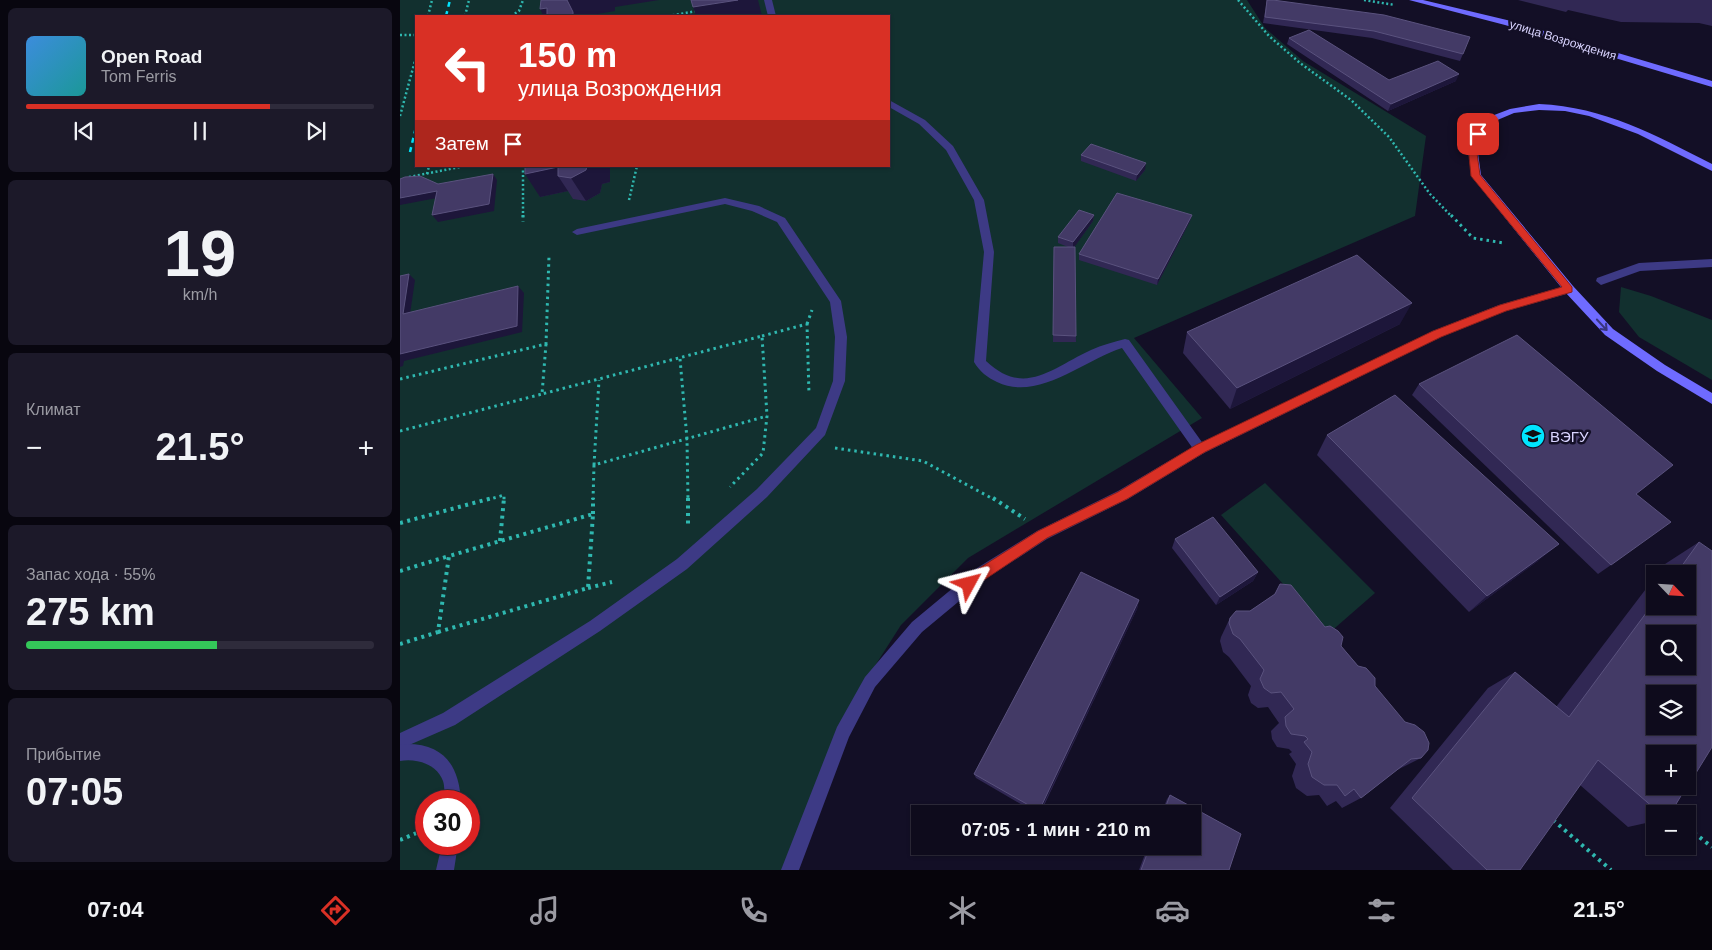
<!DOCTYPE html>
<html lang="ru">
<meta charset="utf-8">
<style>
:root{--surface:#0e0b1c;--page:#1c1929;--text:#f1f3f6;--muted:#9b9ba3;--line:#2e2b3b;--accent:#d93025}
body{margin:0;font-family:Helvetica,sans-serif;background:var(--page);color:var(--text);height:100vh;display:flex;flex-direction:column;font-size:19px;white-space:nowrap}
*{box-sizing:border-box;margin:0}
p{font-size:16px;color:var(--muted)}
.icon{flex:none;width:28px;height:28px;fill:none;stroke:currentColor;stroke-width:2;stroke-linecap:round;stroke-linejoin:round}
.map{position:relative;flex:1;overflow:hidden}
.panel{display:flex;flex-direction:column;gap:8px;padding:8px;background:#08060f;width:400px}
.panel>*{flex:none}
.hud{position:absolute;left:15px;top:15px;width:475px;height:152px;border-radius:0px;box-shadow:0 1px 4px #0004,0 0 0 1px var(--line);background:#d93025;color:#fff;overflow:hidden}
.needle{width:32px;rotate:115deg}
.controls{position:absolute;left:1246px;top:565px;display:grid;gap:10px}
.controls a{display:grid;place-items:center;width:50px;height:50px;border-radius:0px;background:var(--surface);box-shadow:0 1px 4px #0004,0 0 0 1px var(--line);font-size:25px}
.speed{position:absolute;left:15px;top:790px;display:flex;gap:10px;font-size:25px;font-weight:700;text-align:center}
.speed>*{display:grid;place-content:center;width:65px;height:65px;border-radius:50%;background:var(--surface);box-shadow:0 1px 4px #0004,0 0 0 1px var(--line);line-height:1}
.speed .limit{border:8px solid #d22;background:#fff;color:#111}
.pin{position:absolute;display:grid;place-items:center;width:42px;height:42px;color:#fff;margin:-21px;border-radius:10px;box-shadow:0 2px 8px #0006}
.me{position:absolute;width:55px;margin:-28px;rotate:52deg;stroke-linejoin:round;filter:drop-shadow(0 0 4px #0008)}
.turn{display:flex;align-items:center;gap:18px;height:105px;padding:0 20px;font-size:22px}
.turn .icon{width:65px;height:65px;stroke-width:2.5}
.turn b{display:block;font-size:35px;line-height:42px}
.then{display:flex;align-items:center;height:48px;padding:0 20px;background:#0003;gap:10px;font-size:19px}
.big{font-size:38px;font-weight:800;line-height:1.1}
.panel .tile{flex:1;display:flex;flex-direction:column;justify-content:center;gap:8px;min-width:0;padding:0 18px;border-radius:8px;background:var(--page)}
.panel .dial{align-items:center;gap:0}
.dial b{font-size:65px;line-height:1}
.song{display:flex;align-items:center;gap:15px}
.cover{width:60px;height:60px;border-radius:8px;background:linear-gradient(135deg,hsl(210 70% 55%),hsl(180 70% 35%))}
.played{height:5px;border-radius:2px;background:linear-gradient(90deg,var(--accent) 70%,var(--line) 70%)}
.keys{display:flex;justify-content:space-around;direction:ltr}
.heat{display:flex;justify-content:space-between;align-items:center;font-size:28px;direction:ltr}
.charge{height:8px;border-radius:4px;background:linear-gradient(90deg,#34c759 55%,var(--line) 0)}
.trip{position:absolute;left:511px;top:805px;width:290px;height:50px;border-radius:0px;background:var(--surface);box-shadow:0 1px 4px #0004,0 0 0 1px var(--line);font-weight:800;line-height:50px;text-align:center}
.tab-bar{display:flex;height:80px;justify-content:space-around;align-items:center;background:#06040b;color:var(--muted)}
.tab-bar .icon{width:35px;height:35px}
.tab-bar .on{color:var(--accent)}
.tab-bar b{font-size:22px;color:var(--text)}
main{display:flex;flex:1;min-height:0}
.map>svg:first-child{display:block}
.green{fill:#12302f;fill-rule:evenodd}
.lines{fill:none;stroke-linecap:round;stroke-linejoin:round}
.path-far2{stroke:#2fb8b0;stroke-width:2.5;stroke-dasharray:2 2.5;stroke-linecap:butt}
.path-far1{stroke:#2fb8b0;stroke-width:3;stroke-dasharray:2.5 4;stroke-linecap:butt}
.path{stroke:#2fb8b0;stroke-width:4;stroke-dasharray:3 4.5;stroke-linecap:butt}
.lane{fill:#3d3a85;fill-rule:evenodd}
.street{fill:#3d3a85;fill-rule:evenodd}
.secondary{fill:#6f6bff;fill-rule:evenodd}
.rail{stroke:#00e5ff;stroke-width:2.5;stroke-dasharray:5 4.5;stroke-linecap:butt}
.wall{fill:#312854}
.shaded-wall{fill:#1d163a}
.building{fill:#433a66;stroke:#5a527e;fill-rule:evenodd}
.oneway{stroke:#38347d}
.route{fill:#d93025;stroke:#8d1f18}
.labels{text-anchor:middle;dominant-baseline:central;stroke-width:5;stroke-linejoin:round;paint-order:stroke}
.far-street-label{font-size:12px;fill:#d9d4ff;stroke:#130f26}
.poi-label{font-size:15px;fill:#d9d4ff;stroke:#130f26;text-anchor:start}
</style>
<main>
<section class="panel">
<div class="tile">
<div class="song"><i class="cover"></i><div><b>Open Road</b><p>Tom Ferris</p></div></div>
<div class="played"></div>
<div class="keys"><svg class="icon" aria-label="previous" viewBox="0 0 24 24"><path d="M18 5L8 12l10 7zM5 5v14"/></svg><svg class="icon" aria-label="pause" viewBox="0 0 24 24"><path d="M8 5v14M16 5v14"/></svg><svg class="icon" aria-label="next" viewBox="0 0 24 24"><path d="M6 5l10 7-10 7zM19 5v14"/></svg></div>
</div>
<div class="tile dial"><b>19</b><p>km/h</p></div>
<div class="tile"><p>Климат</p>
<div class="heat"><a>−</a><b class="big">21.5°</b><a>+</a></div>
</div>
<div class="tile"><p>Запас хода · 55%</p><b class="big">275 km</b><div class="charge"></div></div>
<div class="tile"><p>Прибытие</p><b class="big">07:05</b></div>
</section>
<div class="map">
<svg width="1312" height="870" viewBox="0 0 1312 870">
<rect width="100%" height="100%" fill="#130f26"/>
<g class="green">
<path d="M0 0H847L865 28 903 61 1026 136 1015 216 734 338 802 418 568 558 501 625 464 683 385 870H0ZM16 16H489V166H16ZM26 801H69V844H26Z"/>
<polygon points="1221,287 1251,296 1312,320 1312,380 1239,337 1219,312"/>
<polygon points="865,483 975,593 928,634 821,515"/>
</g>
<g class="lines">
<g class="path-far2">
<polyline points="838,0 869,36 900,63 951,100 989,137 1030,194 1052,217"/>
<polyline points="964,0 995,5"/>
<polyline points="28,16 32,0"/>
<polyline points="65,16 69,0"/>
<polyline points="111,16 119,11 123,0"/>
<polyline points="268,16 297,11"/>
<polyline points="0,35 16,35"/>
<polyline points="0,116 16,57"/>
<polyline points="123,166 123,217"/>
<polyline points="27,174 29,166"/>
<polyline points="9,177 65,166"/>
<polyline points="229,200 237,166"/>
</g>
<g class="path-far1">
<polyline points="123,215 123,222"/>
<polyline points="1051,215 1073,238 1104,243"/>
<polyline points="407,324 412,310"/>
<polyline points="362,336 407,324 409,394"/>
<polyline points="146,344 142,394 362,336 367,416 363,453 330,487"/>
<polyline points="280,359 287,439 288,500"/>
<polyline points="0,379 146,344 149,256"/>
<polyline points="0,431 142,394"/>
<polyline points="435,448 523,461 595,500"/>
<polyline points="194,465 199,380"/>
<polyline points="87,500 104,495 104,500"/>
<polyline points="193,500 194,465 367,416"/>
</g>
<g class="path">
<polyline points="288,498 288,525"/>
<polyline points="593,498 625,519"/>
<polyline points="193,514 193,498"/>
<polyline points="0,523 92,498"/>
<polyline points="100,541 104,498"/>
<polyline points="0,571 49,556 38,632 0,644"/>
<polyline points="188,588 212,582"/>
<polyline points="38,632 188,588 193,514 49,556"/>
<polyline points="1153,820 1211,870"/>
<polyline points="1288,828 1312,847"/>
<polyline points="0,840 26,829"/>
</g>
<g class="lane">
<polygon points="364,0 372,0 376,16 368,16"/>
<path d="M489 100 525 120 553 146 584 200 594 252 586 361C625 398 653 367 691 350 702 345 714 342 725 339L729 340 804 445 806 449 804 453 800 454 796 453 722 348C684 360 638 402 597 382 588 378 579 371 574 362L584 252 574 200 546 150 519 124 489 107Z"/>
<polygon points="325,198 359,206 385,218 441,301 447,337 445,381 425,435 367,497 287,569 200,631 55,725 0,749 0,733 43,713 190,621 277,559 357,489 416,428 433,381 435,337 430,302 377,222 352,211 325,204 177,235 172,232 177,229"/>
<polygon points="1312,259 1312,267 1240,271 1201,285 1196,281 1197,278 1239,263"/>
</g>
<g class="street">
<polygon points="1169,285 1173,286 1174,289 1173,292 1106,311 1041,337 804,453 728,499 647,539 587,578 522,632 475,687 449,737 399,870 381,870 437,727 465,677 512,622 577,568 637,531 718,491 796,445 1033,331 1099,305"/>
<path d="M7 744C45 744 59 767 61 801H45C44 795 45 787 43 781 37 764 16 758 0 761V745Z"/>
<polygon points="42,844 58,844 54,870 36,870"/>
</g>
<g class="secondary">
<polygon points="1009,0 1023,0 1111,21 1312,81 1312,87 1105,25"/>
<path d="M1139 104C1205 107 1255 135 1312 164V171L1238 134 1189 116 1165 111 1139 110 1114 113 1088 124 1077 146 1081 175 1173 286 1213 329 1265 365 1312 393V404L1257 371 1205 335 1165 292 1073 178 1067 146 1081 120 1110 109Z"/>
</g>
<g class="rail">
<polyline points="46,16 50,0"/>
<polyline points="10,152 16,127"/>
</g>
</g>
<g class="wall">
<polygon points="867,0 1070,37 1060,61 972,38 863,23"/>
<polygon points="1118,0 1312,0 1312,26 1299,23 1221,22 1168,10 1166,12"/>
<polygon points="889,38 989,80 1056,81 988,111 887,44"/>
<polygon points="681,155 745,170 736,181 681,161"/>
<polygon points="125,166 210,166 210,182 202,184 200,193 186,201 173,199 168,191 140,197"/>
<polygon points="694,215 693,221 674,247 676,342 653,342 654,247 668,247 658,243 658,237"/>
<polygon points="792,215 790,221 757,285 679,260 679,254"/>
<polygon points="1000,324 830,409 783,353 787,332"/>
<polygon points="1019,384 1236,494 1211,565 1198,574 1012,395"/>
<polygon points="927,435 1138,561 1069,612 917,455"/>
<polygon points="775,539 858,572 853,581 816,605 772,548"/>
<polygon points="1299,542 1270,814 1255,814 1255,821 1228,827 1180,785 1120,870 1053,870 990,808 1088,688 1115,672 1156,707 1255,577 1255,606 1288,574 1257,574 1265,564"/>
<polygon points="880,584 941,646 975,686 1021,758 997,770 961,798 942,808 936,801 927,806 919,795 907,796 896,788 892,776 896,764 889,754 892,752 889,749 877,747 872,739 871,731 879,723 868,707 858,708 851,703 848,695 851,686 829,657 823,652 820,641 821,637 830,618 850,611 874,595"/>
<polygon points="739,600 737,609 640,814 638,814 576,778 574,774"/>
<polygon points="770,795 841,834 829,870 739,870 748,846 792,846 792,814 761,814 767,799"/>
</g>
<g class="shaded-wall">
<polygon points="167,0 259,0 215,7 215,11 186,16 173,16"/>
<polygon points="338,0 358,0 362,16 296,16 293,7"/>
<polygon points="147,8 151,14 143,15 140,9"/>
<polygon points="1059,74 1056,81 988,111 991,104"/>
<polygon points="746,163 745,170 736,181 737,175"/>
<polygon points="187,166 210,166 210,182 202,184 200,193 186,201 171,178"/>
<polygon points="158,167 158,176 168,191 140,197 125,174"/>
<polygon points="93,174 97,180 94,211 38,222 32,215"/>
<polygon points="37,191 42,197 0,205 0,198"/>
<polygon points="694,215 693,221 673,249 673,242"/>
<polygon points="792,215 790,221 757,285 758,279"/>
<polygon points="9,274 15,280 9,321 3,314"/>
<polygon points="118,286 124,293 122,332 4,361 3,366 0,367 0,354"/>
<polygon points="1012,303 1000,324 830,409 837,388"/>
<polygon points="1159,544 1138,561 1069,612 1087,596"/>
<polygon points="858,572 853,581 816,605 820,597"/>
<polygon points="739,600 737,609 639,814 639,811"/>
</g>
<g class="building">
<polygon points="141,0 167,0 173,12 173,16 147,16 147,8 140,9"/>
<polygon points="291,0 338,0 293,7"/>
<polygon points="867,0 873,0 984,15 1070,37 1063,54 974,31 865,17"/>
<polygon points="909,30 989,80 1038,61 1059,74 991,104 889,38"/>
<polygon points="691,144 746,163 737,175 681,155"/>
<polygon points="125,166 187,166 186,170 171,178 158,176 158,167 125,174"/>
<polygon points="93,174 89,204 32,215 37,191 0,198 0,179 5,177 20,176 38,184"/>
<polygon points="717,193 792,215 758,279 679,254"/>
<polygon points="679,210 694,215 673,242 658,237"/>
<polygon points="654,247 675,247 676,336 653,335"/>
<polygon points="957,255 1012,303 837,388 787,332"/>
<polygon points="9,274 3,314 118,286 117,326 0,354 0,276"/>
<polygon points="1117,335 1273,465 1236,494 1271,522 1211,565 1019,384"/>
<polygon points="995,395 1159,544 1087,596 927,435"/>
<polygon points="813,517 858,572 820,597 775,539"/>
<path d="M1299 542 1312 551V747L1288 786V754H1255V786H1287L1270 814H1261L1198 760 1120 870H1087L1012 798 1115 672 1169 717 1255 601V606H1288V574H1276ZM1255 634H1288V666H1255ZM1255 694H1288V726H1255Z"/>
<polygon points="681,572 739,600 639,811 574,774"/>
<polygon points="880,584 891,585 925,627 930,626 938,631 943,637 941,646 958,666 966,668 975,678 975,686 1005,722 1015,725 1024,732 1029,743 1028,750 1021,758 1011,759 961,798 954,789 945,796 937,785 924,785 912,777 908,764 912,752 904,742 908,739 905,736 891,734 886,726 885,717 894,709 881,692 871,693 864,688 860,679 864,670 840,639 833,634 829,623 830,618 836,611 850,611 875,594"/>
<polygon points="770,795 841,834 829,870 741,870 750,846 792,846 792,814 763,814"/>
</g>
<defs><path id="oneway-shaft" d="M-6 0H5M1.5-3L5.5 0L1.5 3" fill="none" stroke-width="1.6" stroke-linecap="round" stroke-linejoin="round" transform="scale(1.25)"/></defs>
<use class="oneway" href="#oneway-shaft" transform="translate(1202 325) rotate(47)"/>
<polygon class="route" points="1075,132 1083,134 1076,146 1080,175 1172,287 1172,292 1106,311 1041,337 805,452 727,499 647,538 569,590 565,588 563,584 565,579 578,569 638,531 718,492 796,445 1033,331 1100,305 1162,287 1071,176 1068,146"/>
<defs>
<g id="university-disc" transform="scale(1.25)"><circle r="9.5" fill="#00e5ff" stroke="#130f26"/><path d="M0-5L7-2L0 1L-7-2ZM-4 1L0 2.5L4 1V4Q0 6-4 4Z" fill="#111"/></g>
</defs>
<g fill-rule="evenodd">
<use href="#university-disc" x="1133" y="436"/>
</g>
<g class="labels">
<g class="far-street-label">
<text transform="translate(1163 40) rotate(17)">улица Возрождения</text>
</g>
<g class="poi-label">
<text x="1150" y="436">ВЭГУ</text>
</g>
</g>
</svg>
<div class="controls">
<a><svg class="needle" viewBox="-14 -14 28 28"><path d="M0-13l5 13h-10z" fill="#e53935"/><path d="M0 13l5-13h-10z" fill="#9b9ba3"/></svg></a>
<a><svg class="icon" aria-label="search" viewBox="0 0 24 24"><circle cx="10" cy="10" r="6"/><path d="M15 15l6 6"/></svg></a>
<a><svg class="icon" aria-label="layers" viewBox="0 0 24 24"><path d="M12 4l9 5-9 5-9-5zM3 14l9 5 9-5"/></svg></a>
<a>+</a>
<a>−</a>
</div>
<div class="speed"><div class="limit">30</div></div>
<div class="pin" style="left:1078px;top:134px;background:#d93025"><svg class="icon" aria-label="arrive" viewBox="0 0 24 24"><path d="M6 21V4h12l-3 4 3 4H6"/></svg></div>
<svg class="me" style="left:569px;top:584px" viewBox="-20 -20 40 40"><path d="M0-17L14 15 0 8-14 15z" fill="#d93025" stroke="#fff" stroke-width="4"/></svg>
<div class="trip">07:05 · 1 мин · 210 m</div>
<div class="hud">
<div class="turn"><svg class="icon" aria-label="left" viewBox="0 0 24 24"><path d="M17 20v-9H6M10 6l-5 5 5 5"/></svg><div><b>150 m</b>улица Возрождения</div></div>
<div class="then">Затем<svg class="icon" aria-label="arrive" viewBox="0 0 24 24"><path d="M6 21V4h12l-3 4 3 4H6"/></svg></div>
</div>
</div>
</main>
<nav class="tab-bar">
<b>07:04</b>
<svg class="icon on" aria-label="directions" viewBox="0 0 24 24"><path d="M12 3l9 9-9 9-9-9zM9 14v-3h6M13 9l2 2-2 2"/></svg>
<svg class="icon" aria-label="music" viewBox="0 0 24 24"><path d="M9 18V5l10-2v13"/><circle cx="6" cy="18" r="3"/><circle cx="16" cy="16" r="3"/></svg>
<svg class="icon" aria-label="phone" viewBox="0 0 24 24"><path d="M5 4h4l2 5-3 2q2 4 5 5l2-3 5 2v4C11 20 4 13 5 4z"/></svg>
<svg class="icon" aria-label="climate" viewBox="0 0 24 24"><path d="M12 3v18M4 7l16 10M4 17L20 7"/></svg>
<svg class="icon" aria-label="car" viewBox="0 0 24 24"><path d="M5 17H2v-5l4-1 3-4h7l3 4 3 1v5h-3M9 17h6M6 11h13"/><circle cx="7" cy="17" r="2"/><circle cx="17" cy="17" r="2"/></svg>
<svg class="icon" aria-label="filters" viewBox="0 0 24 24"><path d="M4 7h16M4 17h16"/><circle cx="9" cy="7" r="2"/><circle cx="15" cy="17" r="2"/></svg>
<b>21.5°</b>
</nav>
